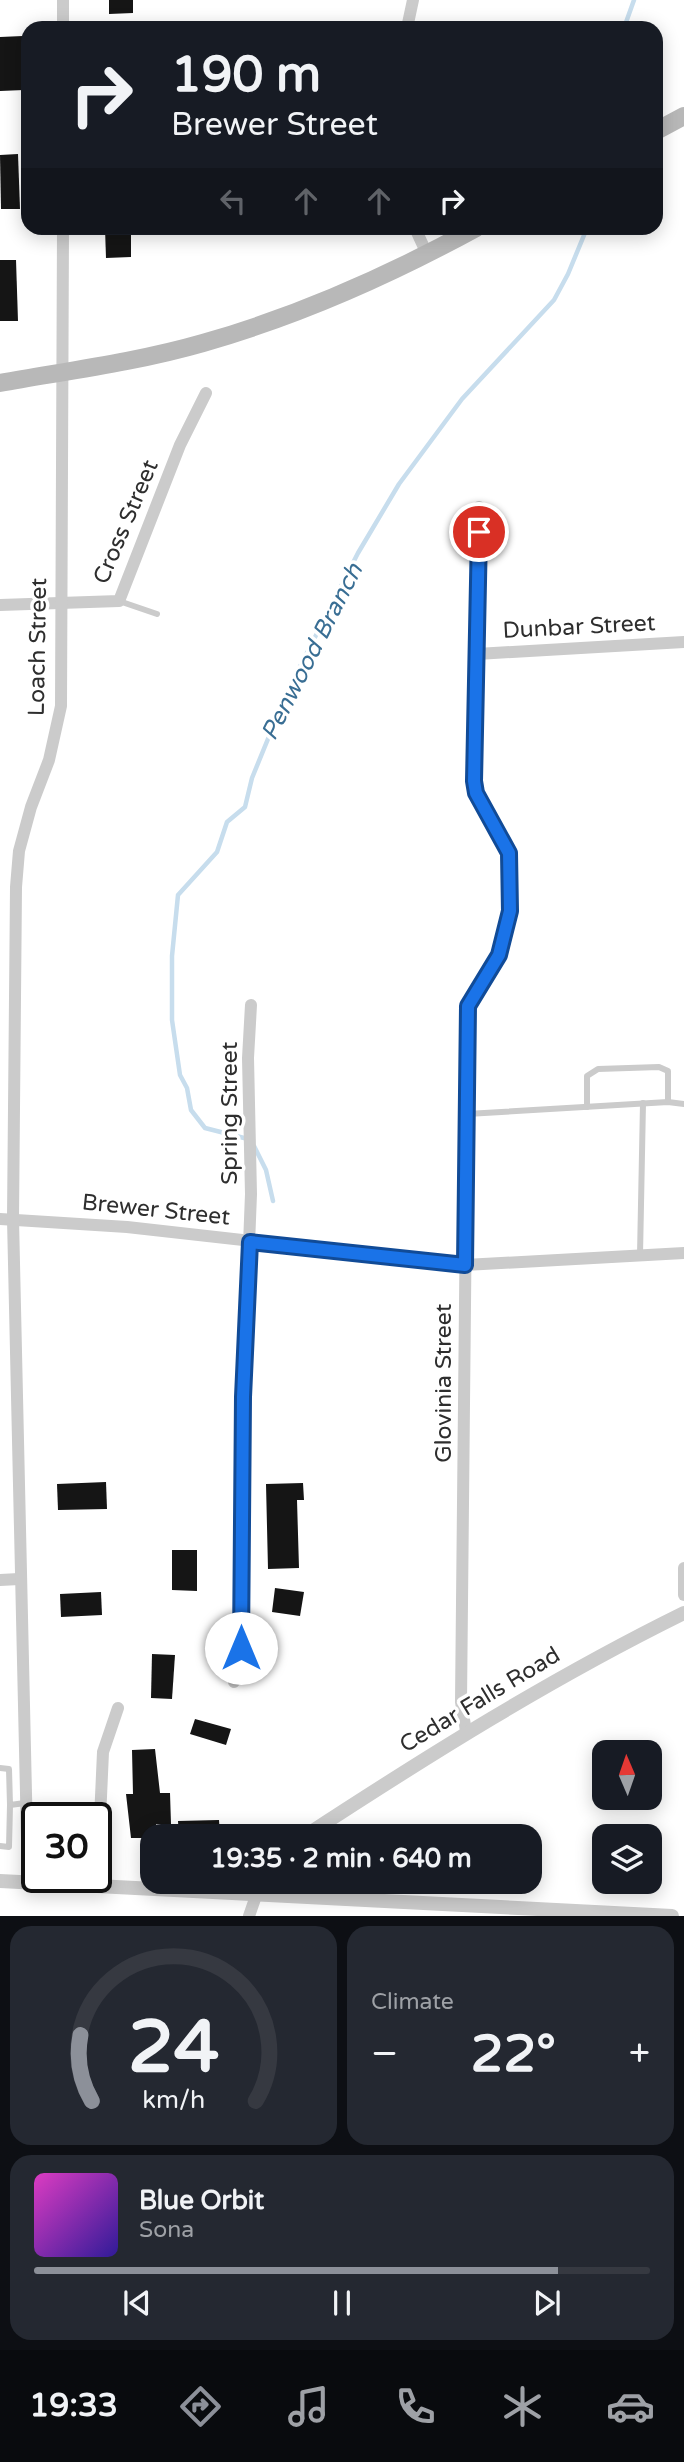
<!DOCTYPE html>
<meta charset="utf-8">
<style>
:root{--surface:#171b24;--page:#242831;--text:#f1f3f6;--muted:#9ea1a6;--line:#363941;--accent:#8c9099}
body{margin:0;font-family:"Varela Round",sans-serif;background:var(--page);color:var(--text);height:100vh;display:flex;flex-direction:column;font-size:26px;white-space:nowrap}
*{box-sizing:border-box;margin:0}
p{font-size:23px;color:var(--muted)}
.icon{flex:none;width:38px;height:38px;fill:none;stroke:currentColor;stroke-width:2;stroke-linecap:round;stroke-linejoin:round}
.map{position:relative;height:1916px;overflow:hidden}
.sheet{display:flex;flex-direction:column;gap:10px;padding:10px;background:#0d0f14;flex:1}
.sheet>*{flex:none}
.banner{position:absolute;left:21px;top:21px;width:642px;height:214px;border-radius:21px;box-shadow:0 4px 18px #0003;background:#171b24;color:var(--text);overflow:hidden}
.needle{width:46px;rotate:358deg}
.controls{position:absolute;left:592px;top:1740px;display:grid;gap:14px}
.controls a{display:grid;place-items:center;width:70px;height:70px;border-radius:14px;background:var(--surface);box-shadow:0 4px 18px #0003;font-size:35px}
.speed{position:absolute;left:21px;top:1802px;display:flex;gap:14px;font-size:35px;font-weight:700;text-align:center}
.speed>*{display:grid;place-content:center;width:91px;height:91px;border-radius:50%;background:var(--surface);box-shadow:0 4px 18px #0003;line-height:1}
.speed .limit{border:4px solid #111;border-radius:10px;background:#fff;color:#111}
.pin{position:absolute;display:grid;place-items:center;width:60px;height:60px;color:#fff;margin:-30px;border:4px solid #fff;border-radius:50%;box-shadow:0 2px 7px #0007}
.me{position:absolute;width:77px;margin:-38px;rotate:0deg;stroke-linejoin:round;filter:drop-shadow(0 0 5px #0008)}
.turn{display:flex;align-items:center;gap:24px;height:147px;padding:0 35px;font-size:32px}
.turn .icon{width:91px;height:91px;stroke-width:2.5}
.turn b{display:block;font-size:49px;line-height:60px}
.lanes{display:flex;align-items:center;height:66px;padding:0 35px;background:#0003;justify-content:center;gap:35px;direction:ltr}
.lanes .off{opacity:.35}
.big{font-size:52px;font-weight:700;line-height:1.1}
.sheet .card{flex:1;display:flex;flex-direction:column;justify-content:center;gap:10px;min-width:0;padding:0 24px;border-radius:21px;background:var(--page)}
.sheet .dial{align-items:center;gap:0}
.dial svg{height:182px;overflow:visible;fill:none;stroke:var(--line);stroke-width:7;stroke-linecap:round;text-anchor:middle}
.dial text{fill:var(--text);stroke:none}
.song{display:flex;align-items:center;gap:21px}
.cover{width:84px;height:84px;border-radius:10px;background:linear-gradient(135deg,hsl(310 70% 55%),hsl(250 70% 35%))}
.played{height:7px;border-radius:4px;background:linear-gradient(90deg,var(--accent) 85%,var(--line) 85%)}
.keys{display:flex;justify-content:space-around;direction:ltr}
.heat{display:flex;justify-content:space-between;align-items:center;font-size:38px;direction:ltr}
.sheet .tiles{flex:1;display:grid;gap:10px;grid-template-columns:1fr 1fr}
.card:last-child{grid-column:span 2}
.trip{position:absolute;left:140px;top:1824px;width:402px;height:70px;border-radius:21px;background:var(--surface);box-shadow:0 4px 18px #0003;font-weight:700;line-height:70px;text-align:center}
.dock{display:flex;height:112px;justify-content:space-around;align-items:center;background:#090b0e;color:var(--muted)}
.dock .icon{width:49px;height:49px}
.dock .selected{color:var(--accent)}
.dock b{font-size:32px;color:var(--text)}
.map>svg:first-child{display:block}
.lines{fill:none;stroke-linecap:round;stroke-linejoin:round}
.stream{stroke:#c7dded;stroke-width:4.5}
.building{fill:#151515}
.service{stroke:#cbcbcb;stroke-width:6}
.minor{stroke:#cbcbcb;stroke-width:12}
.tertiary{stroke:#cbcbcb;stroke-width:14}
.secondary{stroke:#b8b8b8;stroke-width:18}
.route-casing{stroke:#114b97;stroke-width:18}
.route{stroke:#1a73e8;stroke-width:12}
.labels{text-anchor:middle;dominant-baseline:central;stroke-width:7;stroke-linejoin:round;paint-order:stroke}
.street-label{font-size:23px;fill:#2e2e2e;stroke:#fff}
.water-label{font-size:24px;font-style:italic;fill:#396e94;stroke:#fff}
</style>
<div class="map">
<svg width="684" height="1916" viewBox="0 0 684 1916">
<rect width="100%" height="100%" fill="#fff"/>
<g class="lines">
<g class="stream">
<polyline points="624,28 634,0"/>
<polyline points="248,1139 205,1128 191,1110 187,1088 180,1075 172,1020 172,956 178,895 217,852 227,822 245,807 252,778 288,690 358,553 399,484 462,399 554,300 568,274 587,228"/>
<polyline points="254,1146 266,1170 273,1201"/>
</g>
</g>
<g class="building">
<polygon points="109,0 133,0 133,13 109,14"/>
<polygon points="23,36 24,90 0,91 0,37"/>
<polygon points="18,154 20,209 1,209 0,155"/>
<polygon points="105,228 131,228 131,257 106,258"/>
<polygon points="0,260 16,260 18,321 0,321"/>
<polygon points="106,1482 107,1509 58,1510 57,1484"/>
<polygon points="303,1483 304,1500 297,1500 299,1568 268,1569 266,1484"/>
<polygon points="172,1550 197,1550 197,1591 172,1590"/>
<polygon points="275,1588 304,1592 300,1616 272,1612"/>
<polygon points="101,1592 102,1615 61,1617 60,1594"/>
<polygon points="152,1654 175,1655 172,1699 151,1698"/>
<polygon points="195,1719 231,1729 226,1745 190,1734"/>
<polygon points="155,1749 160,1793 170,1793 171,1824 156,1824 156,1836 152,1838 131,1838 126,1794 133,1794 132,1750"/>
<polygon points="219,1820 220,1836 179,1836 178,1821"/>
</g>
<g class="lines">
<g class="service">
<polyline points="119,601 157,614"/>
<polyline points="587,1107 587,1076 598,1069 659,1067 668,1071 668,1102"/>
<polyline points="467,1114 668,1102 684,1104"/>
<polyline points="640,1255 643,1103"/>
<polyline points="0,1768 9,1769 10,1805 25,1803"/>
<polyline points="0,1846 9,1847 10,1805"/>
</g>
<g class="minor">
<polyline points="63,28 63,0"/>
<polyline points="407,28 413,0"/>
<polyline points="415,228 427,254"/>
<polyline points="0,605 119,601 180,445 206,393"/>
<polyline points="477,654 684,642"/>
<polyline points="0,1219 127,1227 465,1265 684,1253"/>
<polyline points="684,1568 684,1595"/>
<polyline points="0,1580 19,1579"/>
<polyline points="234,1682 241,1648 243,1397 251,1194 248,1058 251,1005"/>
<polyline points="466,1731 461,1702 468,1006 499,955 510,911 509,853 476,793 474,781 479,507"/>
<polyline points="28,1882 13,1219 16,887 19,851 31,807 49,760 61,706 63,228"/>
<polyline points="97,1886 103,1752 118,1708"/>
<polyline points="249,1916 257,1893"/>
</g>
<g class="tertiary">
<path d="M305 1836C429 1755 552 1678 684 1613"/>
<polyline points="0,1881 672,1916"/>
</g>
<g class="secondary">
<polyline points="656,131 684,116"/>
<path d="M0 383C67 371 137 362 203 343 298 316 390 275 476 228"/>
</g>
</g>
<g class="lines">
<g class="route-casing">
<polyline id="route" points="241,1648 243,1397 250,1242 465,1265 468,1006 499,955 510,911 509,853 476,793 474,781 479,532"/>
</g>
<use href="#route" class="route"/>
</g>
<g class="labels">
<g class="street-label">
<text transform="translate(126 522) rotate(-67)">Cross Street</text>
<text transform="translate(579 627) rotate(-3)">Dunbar Street</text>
<text transform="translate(38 647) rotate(-89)">Loach Street</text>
<text transform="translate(230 1113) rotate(-90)">Spring Street</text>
<text transform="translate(156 1210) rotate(6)">Brewer Street</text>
<text transform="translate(444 1383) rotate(-90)">Glovinia Street</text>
<text transform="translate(480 1700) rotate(-31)">Cedar Falls Road</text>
</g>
<g class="water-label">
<text transform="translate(312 652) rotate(-63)">Penwood Branch</text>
</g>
</g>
</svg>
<div class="controls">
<a><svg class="needle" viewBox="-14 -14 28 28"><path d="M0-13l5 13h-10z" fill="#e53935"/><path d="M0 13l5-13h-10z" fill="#9ea1a6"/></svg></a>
<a><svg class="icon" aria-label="layers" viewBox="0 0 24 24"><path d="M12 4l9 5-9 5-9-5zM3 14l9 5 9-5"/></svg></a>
</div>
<div class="speed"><div class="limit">30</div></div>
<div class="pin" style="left:479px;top:532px;background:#d93025"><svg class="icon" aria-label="arrive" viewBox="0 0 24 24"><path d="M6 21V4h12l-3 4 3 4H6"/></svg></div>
<svg class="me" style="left:241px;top:1648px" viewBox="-20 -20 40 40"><circle r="19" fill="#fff"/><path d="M0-13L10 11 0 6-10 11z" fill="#1a73e8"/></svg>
<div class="trip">19:35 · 2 min · 640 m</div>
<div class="banner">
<div class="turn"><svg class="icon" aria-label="right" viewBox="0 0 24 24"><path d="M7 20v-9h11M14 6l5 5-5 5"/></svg><div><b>190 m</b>Brewer Street</div></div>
<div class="lanes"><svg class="icon off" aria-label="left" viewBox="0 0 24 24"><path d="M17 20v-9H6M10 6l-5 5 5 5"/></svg><svg class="icon off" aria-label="ahead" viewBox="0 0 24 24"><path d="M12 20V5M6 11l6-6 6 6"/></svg><svg class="icon off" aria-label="ahead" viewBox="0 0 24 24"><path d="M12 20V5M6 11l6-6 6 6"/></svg><svg class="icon" aria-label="right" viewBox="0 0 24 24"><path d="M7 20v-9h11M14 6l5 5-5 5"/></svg></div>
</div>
</div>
<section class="sheet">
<div class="tiles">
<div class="card dial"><svg viewBox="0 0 100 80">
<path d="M14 69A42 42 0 1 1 86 69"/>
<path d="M14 69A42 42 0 0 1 9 40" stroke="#8c9099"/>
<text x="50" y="56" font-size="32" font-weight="700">24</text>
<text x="50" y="72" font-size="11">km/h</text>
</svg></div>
<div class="card"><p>Climate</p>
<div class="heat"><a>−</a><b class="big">22°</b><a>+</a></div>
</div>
<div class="card">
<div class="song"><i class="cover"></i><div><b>Blue Orbit</b><p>Sona</p></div></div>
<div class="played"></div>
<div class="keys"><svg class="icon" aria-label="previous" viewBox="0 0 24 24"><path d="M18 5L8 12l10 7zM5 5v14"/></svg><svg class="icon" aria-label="pause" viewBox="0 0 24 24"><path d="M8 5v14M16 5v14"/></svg><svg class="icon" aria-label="next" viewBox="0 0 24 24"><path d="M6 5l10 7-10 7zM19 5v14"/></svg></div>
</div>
</div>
</section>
<nav class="dock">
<b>19:33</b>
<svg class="icon selected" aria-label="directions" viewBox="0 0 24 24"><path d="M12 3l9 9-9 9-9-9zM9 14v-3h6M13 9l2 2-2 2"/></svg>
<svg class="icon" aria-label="music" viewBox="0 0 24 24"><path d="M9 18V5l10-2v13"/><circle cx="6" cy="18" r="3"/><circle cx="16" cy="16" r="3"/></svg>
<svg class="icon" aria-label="phone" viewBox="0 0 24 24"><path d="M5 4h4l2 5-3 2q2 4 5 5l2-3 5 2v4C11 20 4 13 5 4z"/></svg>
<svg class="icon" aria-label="climate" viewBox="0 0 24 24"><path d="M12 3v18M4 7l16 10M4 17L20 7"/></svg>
<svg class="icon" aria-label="car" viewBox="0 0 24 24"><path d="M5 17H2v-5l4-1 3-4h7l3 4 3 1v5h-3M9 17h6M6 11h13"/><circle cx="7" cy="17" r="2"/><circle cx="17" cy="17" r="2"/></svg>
</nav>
